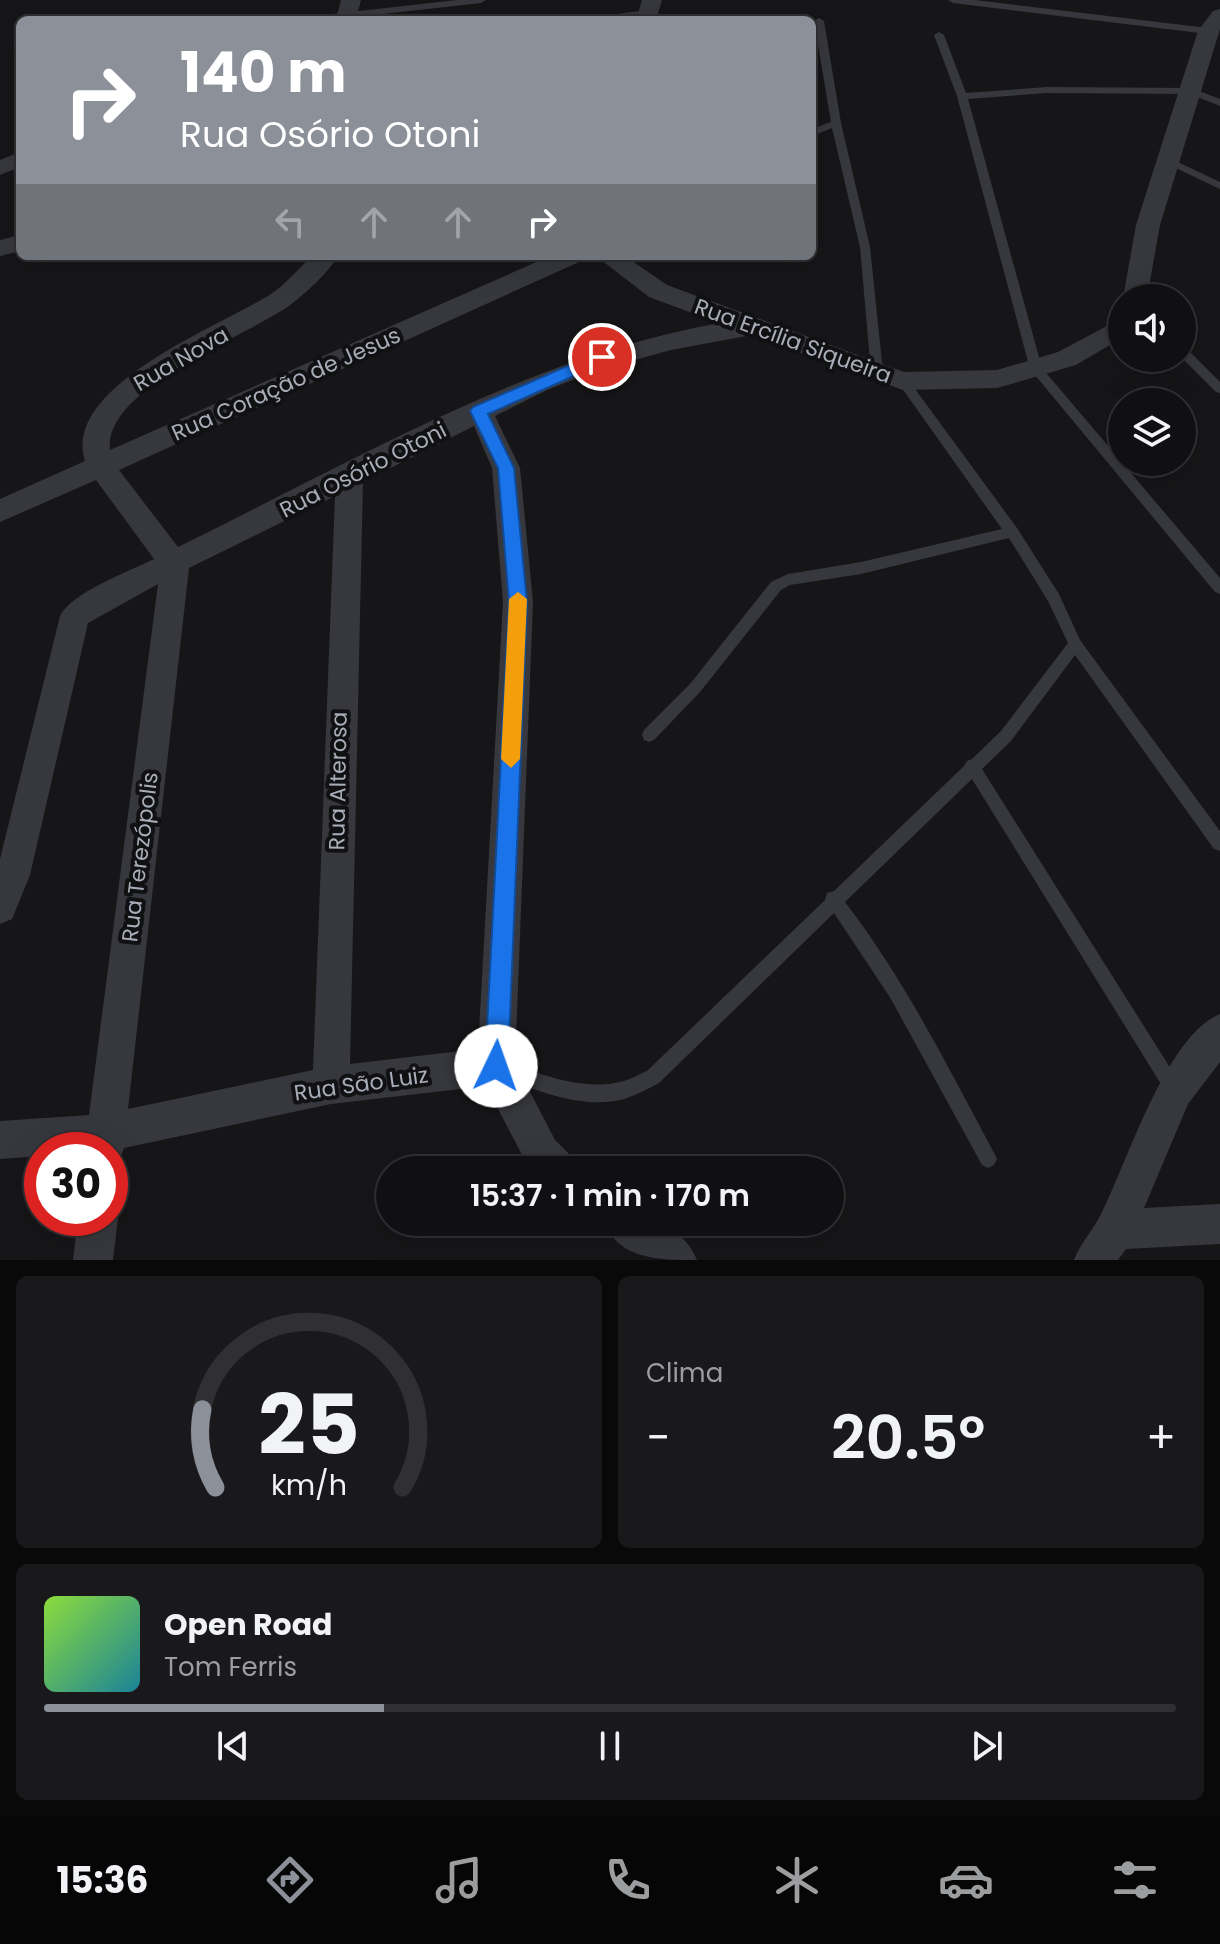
<!DOCTYPE html>
<html lang="pt">
<meta charset="utf-8">
<style>
:root{--surface:#101012;--page:#19191b;--text:#f1f3f6;--muted:#9c9d9f;--line:#303032;--accent:#8c9099}
body{margin:0;font-family:Poppins,sans-serif;background:var(--page);color:var(--text);height:100vh;display:flex;flex-direction:column;font-size:30px;white-space:nowrap}
*{box-sizing:border-box;margin:0}
p{font-size:26px;color:var(--muted)}
.icon{flex:none;width:44px;height:44px;fill:none;stroke:currentColor;stroke-width:2;stroke-linecap:round;stroke-linejoin:round}
.map{position:relative;height:1260px;overflow:hidden}
.panel{display:flex;flex-direction:column;gap:16px;padding:16px;background:#09090a;flex:1}
.panel>*{flex:none}
.guide{position:absolute;left:16px;top:16px;width:800px;height:244px;border-radius:12px;box-shadow:0 8px 32px #0002,0 0 0 2px var(--line);background:#8c9099;color:#fff;overflow:hidden}
.tools{position:absolute;left:1108px;top:284px;display:grid;gap:16px}
.tools a{display:grid;place-items:center;width:88px;height:88px;border-radius:50%;background:var(--surface);box-shadow:0 8px 32px #0002,0 0 0 2px var(--line);font-size:40px}
.speed{position:absolute;left:24px;top:1132px;display:flex;gap:16px;font-size:40px;font-weight:700;text-align:center}
.speed>*{display:grid;place-content:center;width:104px;height:104px;border-radius:50%;background:var(--surface);box-shadow:0 8px 32px #0002,0 0 0 2px var(--line);line-height:1}
.speed .limit{border:12px solid #d22;background:#fff;color:#111}
.pin{position:absolute;display:grid;place-items:center;width:68px;height:68px;color:#fff;margin:-34px;border:4px solid #fff;border-radius:50%;box-shadow:0 2px 8px #0007}
.me{position:absolute;width:88px;margin:-44px;rotate:3deg;stroke-linejoin:round;filter:drop-shadow(0 0 6px #0008)}
.turn{display:flex;align-items:center;gap:28px;height:168px;padding:0 32px;font-size:36px}
.turn .icon{width:104px;height:104px;stroke-width:2.5}
.turn b{display:block;font-size:56px;line-height:68px}
.lanes{display:flex;align-items:center;height:76px;padding:0 32px;background:#0003;justify-content:center;gap:40px;direction:ltr}
.lanes .off{opacity:.35}
.big{font-size:60px;font-weight:600;line-height:1.1}
.panel .widget{flex:1;display:flex;flex-direction:column;justify-content:center;gap:12px;min-width:0;padding:0 28px;border-radius:12px;background:var(--page)}
.panel .dial{align-items:center;gap:0}
.dial svg{height:208px;overflow:visible;fill:none;stroke:var(--line);stroke-width:7;stroke-linecap:round;text-anchor:middle}
.dial text{fill:var(--text);stroke:none}
.song{display:flex;align-items:center;gap:24px}
.cover{width:96px;height:96px;border-radius:12px;background:linear-gradient(135deg,hsl(90 70% 55%),hsl(190 70% 35%))}
.played{height:8px;border-radius:4px;background:linear-gradient(90deg,var(--accent) 30%,var(--line) 30%)}
.keys{display:flex;justify-content:space-around;direction:ltr}
.heat{display:flex;justify-content:space-between;align-items:center;font-size:44px;direction:ltr}
.panel .tiles{flex:1;display:grid;gap:16px;grid-template-columns:1fr 1fr}
.widget:last-child{grid-column:span 2}
.trip{position:absolute;left:376px;top:1156px;width:468px;height:80px;border-radius:40px;background:var(--surface);box-shadow:0 8px 32px #0002,0 0 0 2px var(--line);font-weight:600;line-height:80px;text-align:center}
.tabs{display:flex;height:128px;justify-content:space-around;align-items:center;background:#060607;color:var(--muted)}
.tabs .icon{width:56px;height:56px}
.tabs .on{color:var(--accent)}
.tabs b{font-size:36px;color:var(--text)}
.map>svg:first-child{display:block}
.lines{fill:none;stroke-linecap:round;stroke-linejoin:round}
.lane{fill:#37383d;fill-rule:evenodd}
.street{fill:#37383d;fill-rule:evenodd}
.route{fill:#1a73e8;stroke:#114b97;stroke-width:2}
.slow{fill:#f59e0b}
.labels{text-anchor:middle;dominant-baseline:central;stroke-width:8;stroke-linejoin:round;paint-order:stroke}
.street-label{font-size:22px;fill:#a8adb8;stroke:#111113}
</style>
<div class="map">
<svg width="1220" height="1260" viewBox="0 0 1220 1260">
<rect width="100%" height="100%" fill="#161618"/>
<g class="lines">
<g class="lane">
<polygon points="457,0 486,0 481,3 329,20 300,20 305,17"/>
<polygon points="948,0 975,0 1208,28 1213,31 1208,34 953,3"/>
<polygon points="648,10 651,11 651,15 615,20 589,20 594,17"/>
<polygon points="819,18 824,21 841,123 870,247 883,372 877,376 871,372 860,247 832,128 812,136 812,129 831,122 814,21"/>
<polygon points="939,32 944,35 966,93 1047,87 1191,88 1220,99 1220,106 1190,94 1047,93 968,99 1042,368 1220,578 1220,594 1215,592 1030,369 957,96 934,35"/>
<polygon points="1167,157 1220,182 1220,189 1163,162 1162,160"/>
<polygon points="1182,347 1186,348 1220,382 1220,393 1216,392 1182,358"/>
<path d="M903 377 907 378 1017 528 1059 594 1080 640 1220 831V851L1214 849 1075 655 1011 741 982 769 1181 1085 1184 1091 1181 1097 1175 1100 1169 1097 972 779 845 902C905 980 948 1067 994 1153L997 1159 994 1165 988 1168 982 1165 891 999 834 913 659 1083C648 1089 636 1095 624 1099 584 1110 537 1091 500 1076L497 1070 500 1064 506 1061C541 1075 585 1092 624 1081 632 1079 639 1074 647 1071L825 900 827 893 834 891 964 766 967 761 972 759 1001 731 1068 643 1048 601 1009 538 861 574 790 585 781 590 700 692 654 740 649 742 644 740 642 735 644 730 690 684 771 582 788 574 861 562 1002 529 899 384 897 381 899 378Z"/>
</g>
<g class="street">
<polygon points="341,0 361,0 356,20 336,20"/>
<polygon points="642,0 662,0 656,20 636,20"/>
<polygon points="1220,9 1220,29 1160,225 1147,298 1123,298 1136,225 1198,31 1213,11"/>
<polygon points="20,152 20,167 0,175 0,160"/>
<polygon points="20,235 20,251 0,256 0,240"/>
<path d="M312 256H338C328 273 306 293 290 305 246 337 103 388 110 450L550 256H583L579 262 119 470 178 547C354 461 525 358 719 323L649 297 596 256H625L667 285 904 372 997 370 1058 352 1122 318V338L1076 365 997 388 903 390 752 335 671 350 602 369 549 389 495 416 520 468 533 602 515 1063 555 1140 571 1156 577 1170H530L486 1086 331 1104 124 1148 118 1164 110 1167V1150H42V1156L0 1159V1121L89 1115 158 584 88 623 30 875 12 919 0 924V859L60 616C72 592 130 571 154 559L96 480 0 522V499L85 461C61 386 221 326 271 294 286 284 299 268 312 256ZM474 426 492 468 503 602 478 1049 350 1064 363 482ZM335 496 313 1070 128 1109 189 568Z"/>
<path d="M1220 1014V1062L1188 1104 1144 1208 1220 1204V1244L1126 1249 1118 1260H1074C1081 1242 1094 1229 1102 1212 1128 1161 1166 1036 1220 1014Z"/>
<polygon points="110,1203 118,1218 113,1260 73,1260 78,1218 110,1218"/>
<path d="M603 1222C641 1222 680 1218 697 1260 659 1260 620 1260 603 1222Z"/>
</g>
</g>
<polygon class="route" points="602,351 608,353 608,361 488,414 514,468 527,602 508,1066 504,1074 496,1078 488,1074 485,1066 509,602 498,468 470,411 473,407"/>
<polygon class="slow" points="518,592 527,599 520,759 511,768 501,759 509,599"/>
<g class="labels">
<g class="street-label">
<text transform="translate(793 341) rotate(20)">Rua Ercília Siqueira</text>
<text transform="translate(181 359) rotate(-30)">Rua Nova</text>
<text transform="translate(286 384) rotate(-24)">Rua Coração de Jesus</text>
<text transform="translate(363 470) rotate(-27)">Rua Osório Otoni</text>
<text transform="translate(338 781) rotate(-89)">Rua Alterosa</text>
<text transform="translate(140 857) rotate(-83)">Rua Terezópolis</text>
<text transform="translate(361 1084) rotate(-8)">Rua São Luiz</text>
</g>
</g>
</svg>
<div class="tools">
<a><svg class="icon" aria-label="sound" viewBox="0 0 24 24"><path d="M4 9h4l5-4v14l-5-4H4zM17 9q2 3 0 6"/></svg></a>
<a><svg class="icon" aria-label="layers" viewBox="0 0 24 24"><path d="M12 4l9 5-9 5-9-5zM3 14l9 5 9-5"/></svg></a>
</div>
<div class="speed"><div class="limit">30</div></div>
<div class="pin" style="left:602px;top:357px;background:#d93025"><svg class="icon" aria-label="arrive" viewBox="0 0 24 24"><path d="M6 21V4h12l-3 4 3 4H6"/></svg></div>
<svg class="me" style="left:496px;top:1066px" viewBox="-20 -20 40 40"><circle r="19" fill="#fff"/><path d="M0-13L10 11 0 6-10 11z" fill="#1a73e8"/></svg>
<div class="trip">15:37 · 1 min · 170 m</div>
<div class="guide">
<div class="turn"><svg class="icon" aria-label="right" viewBox="0 0 24 24"><path d="M7 20v-9h11M14 6l5 5-5 5"/></svg><div><b>140 m</b>Rua Osório Otoni</div></div>
<div class="lanes"><svg class="icon off" aria-label="left" viewBox="0 0 24 24"><path d="M17 20v-9H6M10 6l-5 5 5 5"/></svg><svg class="icon off" aria-label="ahead" viewBox="0 0 24 24"><path d="M12 20V5M6 11l6-6 6 6"/></svg><svg class="icon off" aria-label="ahead" viewBox="0 0 24 24"><path d="M12 20V5M6 11l6-6 6 6"/></svg><svg class="icon" aria-label="right" viewBox="0 0 24 24"><path d="M7 20v-9h11M14 6l5 5-5 5"/></svg></div>
</div>
</div>
<section class="panel">
<div class="tiles">
<div class="widget dial"><svg viewBox="0 0 100 80">
<path d="M14 69A42 42 0 1 1 86 69"/>
<path d="M14 69A42 42 0 0 1 9 39" stroke="#8c9099"/>
<text x="50" y="56" font-size="32" font-weight="700">25</text>
<text x="50" y="72" font-size="11">km/h</text>
</svg></div>
<div class="widget"><p>Clima</p>
<div class="heat"><a>−</a><b class="big">20.5°</b><a>+</a></div>
</div>
<div class="widget">
<div class="song"><i class="cover"></i><div><b>Open Road</b><p>Tom Ferris</p></div></div>
<div class="played"></div>
<div class="keys"><svg class="icon" aria-label="previous" viewBox="0 0 24 24"><path d="M18 5L8 12l10 7zM5 5v14"/></svg><svg class="icon" aria-label="pause" viewBox="0 0 24 24"><path d="M8 5v14M16 5v14"/></svg><svg class="icon" aria-label="next" viewBox="0 0 24 24"><path d="M6 5l10 7-10 7zM19 5v14"/></svg></div>
</div>
</div>
</section>
<nav class="tabs">
<b>15:36</b>
<svg class="icon on" aria-label="directions" viewBox="0 0 24 24"><path d="M12 3l9 9-9 9-9-9zM9 14v-3h6M13 9l2 2-2 2"/></svg>
<svg class="icon" aria-label="music" viewBox="0 0 24 24"><path d="M9 18V5l10-2v13"/><circle cx="6" cy="18" r="3"/><circle cx="16" cy="16" r="3"/></svg>
<svg class="icon" aria-label="phone" viewBox="0 0 24 24"><path d="M5 4h4l2 5-3 2q2 4 5 5l2-3 5 2v4C11 20 4 13 5 4z"/></svg>
<svg class="icon" aria-label="climate" viewBox="0 0 24 24"><path d="M12 3v18M4 7l16 10M4 17L20 7"/></svg>
<svg class="icon" aria-label="car" viewBox="0 0 24 24"><path d="M5 17H2v-5l4-1 3-4h7l3 4 3 1v5h-3M9 17h6M6 11h13"/><circle cx="7" cy="17" r="2"/><circle cx="17" cy="17" r="2"/></svg>
<svg class="icon" aria-label="filters" viewBox="0 0 24 24"><path d="M4 7h16M4 17h16"/><circle cx="9" cy="7" r="2"/><circle cx="15" cy="17" r="2"/></svg>
</nav>
